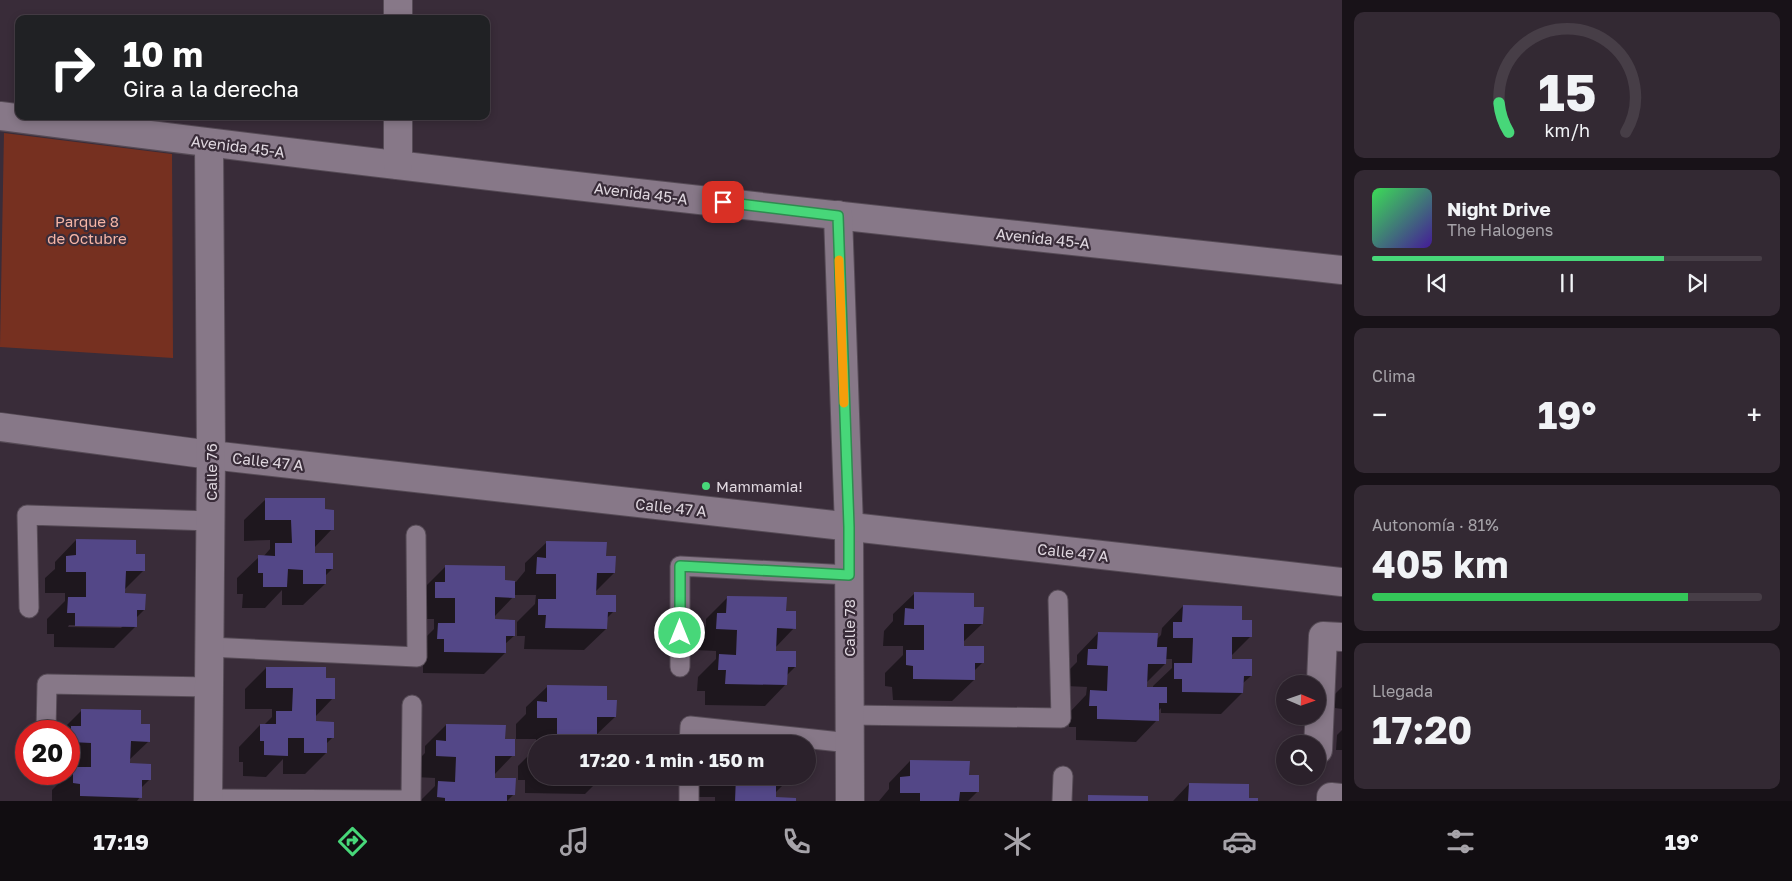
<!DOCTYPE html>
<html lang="es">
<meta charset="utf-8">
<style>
:root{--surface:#2b212b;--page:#332933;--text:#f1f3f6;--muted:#a6a3a9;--line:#473e47;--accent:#47d779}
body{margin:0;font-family:"Golos Text",sans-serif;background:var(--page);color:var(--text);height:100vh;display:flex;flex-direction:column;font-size:19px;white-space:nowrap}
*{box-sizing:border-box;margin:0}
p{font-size:16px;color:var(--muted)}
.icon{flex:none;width:28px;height:28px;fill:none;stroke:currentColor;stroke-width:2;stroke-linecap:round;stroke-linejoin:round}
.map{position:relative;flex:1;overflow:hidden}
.panel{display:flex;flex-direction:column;gap:12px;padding:12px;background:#181218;width:450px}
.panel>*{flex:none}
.hud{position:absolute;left:15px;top:15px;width:475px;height:105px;border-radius:10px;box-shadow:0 2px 8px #0003,0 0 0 1px var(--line);background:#202124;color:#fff;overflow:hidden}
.needle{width:32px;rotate:92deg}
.controls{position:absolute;left:1276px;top:675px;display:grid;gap:10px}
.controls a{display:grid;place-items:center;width:50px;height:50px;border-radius:50%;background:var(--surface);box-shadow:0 2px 8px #0003,0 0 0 1px var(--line);font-size:25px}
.speed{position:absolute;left:15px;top:720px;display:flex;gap:10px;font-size:25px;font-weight:700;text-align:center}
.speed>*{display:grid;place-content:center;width:65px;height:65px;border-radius:50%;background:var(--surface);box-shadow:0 2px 8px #0003,0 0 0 1px var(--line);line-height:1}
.speed .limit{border:8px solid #d22;background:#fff;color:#111}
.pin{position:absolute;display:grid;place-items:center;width:42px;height:42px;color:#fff;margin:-21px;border-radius:10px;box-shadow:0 2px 8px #0006}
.me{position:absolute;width:55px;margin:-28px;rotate:0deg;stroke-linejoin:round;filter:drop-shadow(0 0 4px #0008)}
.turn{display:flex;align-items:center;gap:18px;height:105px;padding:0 25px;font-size:22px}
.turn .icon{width:65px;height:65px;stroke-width:2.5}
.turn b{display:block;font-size:35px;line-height:42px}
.big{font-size:38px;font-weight:700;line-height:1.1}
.panel .tile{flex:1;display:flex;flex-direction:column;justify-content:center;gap:8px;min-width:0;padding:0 18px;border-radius:10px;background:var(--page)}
.panel .dial{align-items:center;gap:0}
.dial svg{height:130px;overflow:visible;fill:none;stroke:var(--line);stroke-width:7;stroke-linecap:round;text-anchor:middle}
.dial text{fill:var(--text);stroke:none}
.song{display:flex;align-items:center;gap:15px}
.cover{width:60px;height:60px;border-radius:8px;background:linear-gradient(135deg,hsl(130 70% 55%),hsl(260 70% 35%))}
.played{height:5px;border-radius:2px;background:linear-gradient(90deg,var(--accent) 75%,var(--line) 75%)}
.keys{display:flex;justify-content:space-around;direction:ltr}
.heat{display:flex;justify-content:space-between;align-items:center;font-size:28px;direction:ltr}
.charge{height:8px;border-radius:4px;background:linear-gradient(90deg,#34c759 81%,var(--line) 0)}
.trip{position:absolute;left:528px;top:735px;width:288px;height:50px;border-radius:25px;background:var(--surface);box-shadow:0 2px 8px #0003,0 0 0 1px var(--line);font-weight:700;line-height:50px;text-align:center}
.tabs{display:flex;height:80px;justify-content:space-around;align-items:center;background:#110d11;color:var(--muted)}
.tabs .icon{width:35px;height:35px}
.tabs .active{color:var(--accent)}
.tabs b{font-size:22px;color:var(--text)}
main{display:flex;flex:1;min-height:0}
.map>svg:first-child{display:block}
.green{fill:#763020}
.shadow{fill:#0007;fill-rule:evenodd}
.building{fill:#534787}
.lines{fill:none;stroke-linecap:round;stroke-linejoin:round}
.lane-casing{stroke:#564b56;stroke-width:21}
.street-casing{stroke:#564b56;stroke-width:30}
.lane{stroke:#877888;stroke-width:19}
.street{stroke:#877888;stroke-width:28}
.route-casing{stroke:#2e8c4f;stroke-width:12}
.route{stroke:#47d779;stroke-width:9}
.slow{stroke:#f59e0b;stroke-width:9}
.poi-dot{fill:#47d779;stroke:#392c39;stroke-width:2}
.labels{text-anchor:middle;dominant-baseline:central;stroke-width:4.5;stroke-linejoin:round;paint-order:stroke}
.street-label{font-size:15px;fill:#e0d8e0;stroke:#392c39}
.park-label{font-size:15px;fill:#f6b5a5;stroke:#392c39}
.poi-label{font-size:15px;fill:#e0d8e0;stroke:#392c39;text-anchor:start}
</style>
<main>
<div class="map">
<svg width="1342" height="801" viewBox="0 0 1342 801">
<rect width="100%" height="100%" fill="#392c39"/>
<polygon class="green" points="4,133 172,154 173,358 0,347"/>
<g class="shadow">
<polygon points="266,499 324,511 332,529 314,548 314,554 332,569 325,576 325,584 303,605 282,605 282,590 265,608 242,608 243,594 237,594 237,578 259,557 263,557 270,549 270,540 244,541 244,520"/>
<path d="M76 540 134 555 144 570 124 590V595L144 610 136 618 135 627 114 648 54 647V634H47V619L65 601V593H45V578L55 569V562ZM69 625 123 626 121 628 68 627Z"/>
<polygon points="547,542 605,557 614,573 595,592 595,596 614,611 606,619 606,629 584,650 524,649 525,636 517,636 517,622 535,604 536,595 513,595 513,597 494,617 494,621 514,636 505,644 505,653 484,674 423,673 423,660 417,646 434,629 434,619 414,619 424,588 446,566 504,581 516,582 525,571 525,563"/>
<polygon points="915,593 972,608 982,624 962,643 962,647 983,662 974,671 974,680 952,701 893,700 892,687 885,686 885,673 903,655 903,646 883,646 884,631 893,621 893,614"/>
<polygon points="727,598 785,613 794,628 775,648 775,652 795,667 786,676 786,684 765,706 705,705 705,691 697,691 698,677 716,659 716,651 695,650 696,636 706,626 706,619"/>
<path d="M1183 606 1241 621 1250 637 1231 656V661L1251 676 1242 684V693L1221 714 1161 713V708L1158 711 1157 720 1136 742 1076 740V727H1069V713L1086 695 1087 687 1066 686 1067 672 1077 662V655L1098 633 1156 640 1161 635 1162 628ZM1165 659H1172V668L1153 686V688H1146V683L1165 664Z"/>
<polygon points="266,668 325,680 333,698 315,717 315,723 333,737 326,744 326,753 305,774 283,774 283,759 266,777 243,776 243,762 239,762 239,747 260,725 264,725 272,717 272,709 245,709 245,689"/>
<polygon points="548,686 605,701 615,717 595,736 595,740 616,744 536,744 536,776 603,776 585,794 525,793 525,780 518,780 518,766 536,748 536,739 516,739 516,724 526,714 526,707"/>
<polygon points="1342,687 1342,709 1335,708 1335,694"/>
<polygon points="82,710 139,725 149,741 129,760 129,765 149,780 141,788 140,797 137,801 52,801 52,790 70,772 69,731 61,731"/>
<polygon points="446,725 504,740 513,755 494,775 494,779 514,794 507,801 420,801 435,786 435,778 415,777 415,763 425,753 425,746"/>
<polygon points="1342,730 1342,750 1336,750 1337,735"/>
<polygon points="910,761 968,776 978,791 968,801 879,801 889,789 889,783"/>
<polygon points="701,776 792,776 774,794 774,798 795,801 715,801 715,797 695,797 695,782"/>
<polygon points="1189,784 1247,800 1257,801 1173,801"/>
</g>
<g class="building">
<polygon points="265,498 325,498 325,509 334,510 334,530 315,530 315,553 333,553 333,569 326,569 326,584 303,584 303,570 288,569 287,587 263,587 263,573 258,573 258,555 275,556 275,543 292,543 291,520 265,520"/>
<polygon points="76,539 136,540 136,554 145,554 145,571 126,571 125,593 146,594 145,610 137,610 137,627 75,626 75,613 67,613 68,597 86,597 86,572 66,572 66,556 76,555"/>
<polygon points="546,541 607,542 606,556 616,556 615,573 597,573 596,595 616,595 616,612 608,612 607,629 545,628 546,615 538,615 538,599 556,599 556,574 536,574 537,557 546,558"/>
<polygon points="445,565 505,566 505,580 515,581 515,598 495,597 495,619 515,620 515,636 506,636 506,653 444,652 444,639 437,639 438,623 455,623 455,598 435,598 435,582 445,582"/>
<polygon points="914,592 974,593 974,607 984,607 983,624 964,624 964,646 984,646 984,663 975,663 975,680 913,679 913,666 906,665 906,650 924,650 924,625 904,625 905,608 914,609"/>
<polygon points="727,596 787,597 786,611 796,611 796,629 777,628 776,651 796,651 796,667 788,667 787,685 725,684 726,670 718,670 719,654 736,655 737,630 716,629 717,613 726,613"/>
<polygon points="1183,605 1242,606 1242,620 1252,620 1252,637 1232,637 1232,659 1252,659 1252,676 1244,676 1243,693 1182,692 1182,679 1174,679 1174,663 1192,663 1193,638 1173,638 1173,622 1182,622"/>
<polygon points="1098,632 1158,633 1157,647 1167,647 1166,664 1148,664 1147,687 1167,687 1167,703 1159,703 1159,721 1097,719 1097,706 1089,706 1090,690 1107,691 1108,666 1087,665 1088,649 1097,649"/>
<polygon points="266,667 326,667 326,678 335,678 335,699 316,699 316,721 334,722 334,738 327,738 327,753 304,753 304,738 288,738 288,756 264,755 264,741 260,741 260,724 276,724 276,711 292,711 293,688 266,688"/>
<polygon points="547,685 607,686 607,700 617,700 616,717 597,717 597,739 617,740 617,744 557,744 557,718 537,718 537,701 547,702"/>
<polygon points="81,709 141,710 141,724 150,724 150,742 131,741 130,763 151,764 151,780 142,780 142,798 80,796 80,784 73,783 73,767 91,767 91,743 71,742 71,726 81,726"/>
<polygon points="446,724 506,725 505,739 515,739 515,756 495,756 495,778 516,778 515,795 507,795 507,801 445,801 445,798 437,797 438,781 455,782 456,757 436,756 436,740 446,741"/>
<polygon points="910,760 970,761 969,775 979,775 979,792 960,792 959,801 920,801 920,793 900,793 900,777 910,776"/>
<polygon points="736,776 776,776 776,797 796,798 796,801 735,801"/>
<polygon points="1189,783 1249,784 1249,798 1258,798 1258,801 1188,801"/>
<polygon points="1088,795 1148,796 1148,801 1088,801"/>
</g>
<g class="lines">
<g class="lane-casing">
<g id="lane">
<polyline points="29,608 27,515 211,521"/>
<polyline points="209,647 417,657 416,535"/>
<polyline points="680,667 680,566 849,575"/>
<polyline points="850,715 1061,718 1058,600"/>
<polyline points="46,731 47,684 209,687"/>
<polyline points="689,744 690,726 850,743"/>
<polyline points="208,799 411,800 412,705"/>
<polyline points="689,801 689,776"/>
<polyline points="1062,801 1063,776"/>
</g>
</g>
<g class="street-casing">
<g id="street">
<polyline points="398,0 398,19"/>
<path d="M0 116C447 174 894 222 1342 270"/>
<polyline points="398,116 398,165"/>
<polyline points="838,215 849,527 850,801"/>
<polyline points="0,427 211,455 1342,582"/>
<polyline points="1318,750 1323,636 1342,637"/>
<polyline points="208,801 211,455 209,143"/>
<polyline points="1331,801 1331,797 1342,798"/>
</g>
</g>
<use href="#lane" class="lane"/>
<use href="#street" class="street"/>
</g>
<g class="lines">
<g class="route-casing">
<polyline id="route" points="680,633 680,566 849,575 849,527 838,216 723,202"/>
</g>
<use href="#route" class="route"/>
<polyline class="slow" points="839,260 844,403"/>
</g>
<circle class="poi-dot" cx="706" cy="486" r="5"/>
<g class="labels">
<g class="street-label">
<text transform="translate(238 146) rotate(7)">Avenida 45-A</text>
<text transform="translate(641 193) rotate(7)">Avenida 45-A</text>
<text transform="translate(1043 238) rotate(6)">Avenida 45-A</text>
<text transform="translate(268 461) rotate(6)">Calle 47 A</text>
<text transform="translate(211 472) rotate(-90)">Calle 76</text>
<text transform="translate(671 507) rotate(6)">Calle 47 A</text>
<text transform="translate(1073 552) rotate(6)">Calle 47 A</text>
<text transform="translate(849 628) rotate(-90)">Calle 78</text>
</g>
<g class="park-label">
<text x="87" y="221">Parque 8<tspan x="87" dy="17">de Octubre</tspan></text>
</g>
<g class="poi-label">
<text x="716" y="486">Mammamia!</text>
</g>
</g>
</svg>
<div class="controls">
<a><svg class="needle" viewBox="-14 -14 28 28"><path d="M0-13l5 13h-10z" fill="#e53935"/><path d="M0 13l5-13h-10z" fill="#a6a3a9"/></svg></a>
<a><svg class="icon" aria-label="search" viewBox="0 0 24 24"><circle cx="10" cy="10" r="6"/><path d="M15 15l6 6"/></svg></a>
</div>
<div class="speed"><div class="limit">20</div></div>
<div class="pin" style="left:723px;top:202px;background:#d93025"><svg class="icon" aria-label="arrive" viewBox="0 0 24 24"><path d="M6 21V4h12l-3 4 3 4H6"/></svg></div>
<svg class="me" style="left:680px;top:633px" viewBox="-20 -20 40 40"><circle r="17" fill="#47d779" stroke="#fff" stroke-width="3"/><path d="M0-11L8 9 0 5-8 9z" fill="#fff"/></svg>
<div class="trip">17:20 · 1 min · 150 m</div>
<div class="hud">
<div class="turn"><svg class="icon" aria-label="right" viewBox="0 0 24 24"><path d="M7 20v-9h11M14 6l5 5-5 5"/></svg><div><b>10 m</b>Gira a la derecha</div></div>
</div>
</div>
<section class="panel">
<div class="tile dial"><svg viewBox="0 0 100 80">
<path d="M14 69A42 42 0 1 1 86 69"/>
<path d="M14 69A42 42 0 0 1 8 51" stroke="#47d779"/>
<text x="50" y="56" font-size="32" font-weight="700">15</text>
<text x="50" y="72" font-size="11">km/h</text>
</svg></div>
<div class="tile">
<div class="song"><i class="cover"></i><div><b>Night Drive</b><p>The Halogens</p></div></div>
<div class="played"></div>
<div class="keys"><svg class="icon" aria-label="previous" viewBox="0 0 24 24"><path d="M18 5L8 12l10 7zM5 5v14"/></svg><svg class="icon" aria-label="pause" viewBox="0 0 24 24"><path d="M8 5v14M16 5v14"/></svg><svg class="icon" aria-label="next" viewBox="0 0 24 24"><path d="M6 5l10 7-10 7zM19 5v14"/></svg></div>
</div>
<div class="tile"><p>Clima</p>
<div class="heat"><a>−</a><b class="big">19°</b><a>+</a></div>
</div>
<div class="tile"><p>Autonomía · 81%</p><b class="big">405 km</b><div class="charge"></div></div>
<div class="tile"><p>Llegada</p><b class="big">17:20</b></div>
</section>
</main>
<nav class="tabs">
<b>17:19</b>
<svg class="icon active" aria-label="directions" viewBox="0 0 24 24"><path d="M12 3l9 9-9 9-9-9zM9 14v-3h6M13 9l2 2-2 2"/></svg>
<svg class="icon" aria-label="music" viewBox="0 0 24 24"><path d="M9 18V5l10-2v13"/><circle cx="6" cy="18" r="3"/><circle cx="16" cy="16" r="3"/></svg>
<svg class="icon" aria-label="phone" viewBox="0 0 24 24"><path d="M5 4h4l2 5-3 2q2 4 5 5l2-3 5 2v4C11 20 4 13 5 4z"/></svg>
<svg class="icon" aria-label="climate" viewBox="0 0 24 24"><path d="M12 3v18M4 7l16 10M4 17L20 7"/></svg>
<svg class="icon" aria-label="car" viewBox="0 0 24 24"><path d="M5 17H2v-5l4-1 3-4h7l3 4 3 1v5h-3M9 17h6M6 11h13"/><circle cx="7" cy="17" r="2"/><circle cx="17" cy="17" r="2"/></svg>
<svg class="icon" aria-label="filters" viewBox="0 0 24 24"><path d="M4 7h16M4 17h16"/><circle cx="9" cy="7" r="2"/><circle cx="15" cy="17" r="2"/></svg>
<b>19°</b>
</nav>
